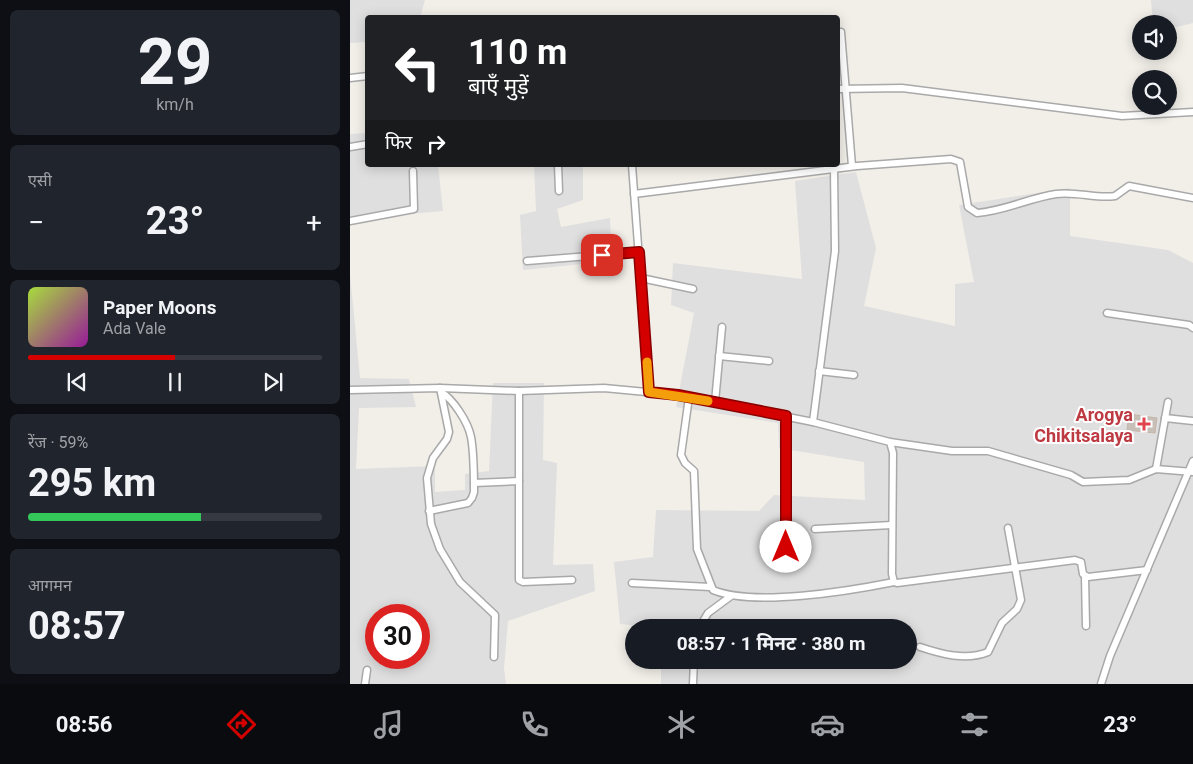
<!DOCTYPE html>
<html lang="hi">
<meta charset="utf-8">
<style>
:root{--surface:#171b24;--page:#20242c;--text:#f1f3f6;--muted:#9ea1a6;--line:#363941;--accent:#d40000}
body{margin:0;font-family:Roboto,"Noto Sans Devanagari",sans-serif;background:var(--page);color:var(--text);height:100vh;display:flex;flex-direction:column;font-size:19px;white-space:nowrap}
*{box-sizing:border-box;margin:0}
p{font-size:16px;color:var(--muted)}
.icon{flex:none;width:28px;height:28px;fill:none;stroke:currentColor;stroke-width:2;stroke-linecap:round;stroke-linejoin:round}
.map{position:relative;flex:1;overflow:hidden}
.panel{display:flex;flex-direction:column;gap:10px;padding:10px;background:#0d0f14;width:350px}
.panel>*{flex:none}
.hud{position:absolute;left:15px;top:15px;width:475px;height:152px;border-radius:5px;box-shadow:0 2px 12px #0003;background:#202124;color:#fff;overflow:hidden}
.buttons{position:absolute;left:782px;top:15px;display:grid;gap:10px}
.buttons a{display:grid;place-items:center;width:45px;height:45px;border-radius:50%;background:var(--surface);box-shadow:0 2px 12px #0003;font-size:25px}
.speed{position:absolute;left:15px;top:604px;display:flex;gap:10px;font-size:25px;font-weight:700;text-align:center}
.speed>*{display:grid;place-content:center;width:65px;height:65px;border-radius:50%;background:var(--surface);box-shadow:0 2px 12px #0003;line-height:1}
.speed .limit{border:8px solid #d22;background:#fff;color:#111}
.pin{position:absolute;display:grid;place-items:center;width:42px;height:42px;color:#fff;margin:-21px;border-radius:10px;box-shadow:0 2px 8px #0006}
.me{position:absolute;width:55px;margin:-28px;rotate:0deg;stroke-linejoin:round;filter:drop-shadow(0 0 4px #0008)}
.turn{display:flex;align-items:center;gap:18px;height:105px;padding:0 20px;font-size:22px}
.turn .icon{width:65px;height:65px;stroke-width:2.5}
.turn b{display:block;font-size:35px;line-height:42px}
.then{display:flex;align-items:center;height:48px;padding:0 20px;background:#0003;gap:10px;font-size:19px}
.big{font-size:38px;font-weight:700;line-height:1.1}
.panel .tile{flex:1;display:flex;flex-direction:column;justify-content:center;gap:8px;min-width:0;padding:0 18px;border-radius:8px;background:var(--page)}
.panel .dial{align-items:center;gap:0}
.dial b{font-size:65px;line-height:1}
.song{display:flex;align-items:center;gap:15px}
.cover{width:60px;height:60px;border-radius:8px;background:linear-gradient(135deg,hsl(80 70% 55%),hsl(300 70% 35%))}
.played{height:5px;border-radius:2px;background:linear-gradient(90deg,var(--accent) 50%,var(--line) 50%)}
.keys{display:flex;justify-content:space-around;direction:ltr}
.heat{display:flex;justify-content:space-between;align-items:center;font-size:28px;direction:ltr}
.charge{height:8px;border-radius:4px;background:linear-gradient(90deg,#34c759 59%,var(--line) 0)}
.trip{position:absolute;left:275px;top:619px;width:292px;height:50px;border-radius:25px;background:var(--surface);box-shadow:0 2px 12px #0003;font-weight:700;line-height:50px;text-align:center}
.tabs{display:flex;height:80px;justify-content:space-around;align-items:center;background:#090b0e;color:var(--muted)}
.tabs .icon{width:35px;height:35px}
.tabs .on{color:var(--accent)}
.tabs b{font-size:22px;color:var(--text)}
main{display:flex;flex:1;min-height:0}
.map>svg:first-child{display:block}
.residential{fill:#e0dfdf;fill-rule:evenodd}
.building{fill:#c7bfb8;stroke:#c4b6ab}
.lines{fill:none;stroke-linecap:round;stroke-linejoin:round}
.minor-casing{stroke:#a9a9a9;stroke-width:9}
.minor{stroke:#fff;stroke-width:6}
.route-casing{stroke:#8a0000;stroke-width:12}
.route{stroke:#d40000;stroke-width:9}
.slow{stroke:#f59e0b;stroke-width:9}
.health-dot{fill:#e0444e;stroke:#fff;stroke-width:2}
.labels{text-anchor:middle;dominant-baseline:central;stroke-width:4;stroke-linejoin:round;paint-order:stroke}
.health-label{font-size:18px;font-weight:bold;fill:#be3a42;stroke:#fff;text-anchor:end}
</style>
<main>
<section class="panel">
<div class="tile dial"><b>29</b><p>km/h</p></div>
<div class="tile"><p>एसी</p>
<div class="heat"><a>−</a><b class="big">23°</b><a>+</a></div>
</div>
<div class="tile">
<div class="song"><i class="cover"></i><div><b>Paper Moons</b><p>Ada Vale</p></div></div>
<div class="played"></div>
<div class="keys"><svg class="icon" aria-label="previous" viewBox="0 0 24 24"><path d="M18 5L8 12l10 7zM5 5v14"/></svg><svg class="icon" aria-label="pause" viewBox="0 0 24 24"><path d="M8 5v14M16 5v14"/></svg><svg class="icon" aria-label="next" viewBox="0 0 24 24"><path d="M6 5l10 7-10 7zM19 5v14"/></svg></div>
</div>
<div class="tile"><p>रेंज · 59%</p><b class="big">295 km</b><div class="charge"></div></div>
<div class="tile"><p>आगमन</p><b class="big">08:57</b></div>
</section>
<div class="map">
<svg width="843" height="684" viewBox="0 0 843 684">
<rect width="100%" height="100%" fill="#f2efe9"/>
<g class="residential">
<polygon points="0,0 75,0 70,17 18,18 17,42 0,43"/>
<polygon points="801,0 843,0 843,23 819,29 819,24 803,24"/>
<polygon points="17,133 18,165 88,165 93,211 0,219 0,134"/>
<polygon points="184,165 233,165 233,200 207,209 211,227 260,218 262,261 173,270 170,215 186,211"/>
<polygon points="506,172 526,248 514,306 605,326 605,284 624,282 609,205 720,188 720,236 818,250 843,263 843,684 311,684 311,660 559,660 559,628 310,628 270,624 264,562 303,557 306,510 409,511 424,495 515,500 514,462 429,448 428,423 326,407 344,313 321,305 323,263 452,279 445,181"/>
<path d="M0 274 10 378 59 379 66 407 9 408 6 469 85 466V492L115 490V474L139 471 143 383H194L193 460 207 463 203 565 243 564 245 591 158 621 154 668 156 684H0ZM26 615H69V658H26Z"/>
</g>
<polygon class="building" points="779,414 807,418 805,433 777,430"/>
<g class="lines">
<g class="minor-casing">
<g id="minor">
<polyline points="491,32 502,166"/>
<polyline points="0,78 18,76"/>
<polyline points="488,89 552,88 772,116 843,112"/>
<polyline points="0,147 18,144"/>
<polyline points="208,165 209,191"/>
<polyline points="282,165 299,392"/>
<path d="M284 194 507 166 601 159 610 162 618 207 627 213C654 211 679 198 706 194 726 191 746 199 765 196L779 186 843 198"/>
<polyline points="0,221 64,209 63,171"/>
<polyline points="177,261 289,252"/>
<polyline points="291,278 343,289"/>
<polyline points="757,313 839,325 843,328"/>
<polyline points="369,356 419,361"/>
<polyline points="469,371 504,375"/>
<polyline points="90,388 99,432 97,439 83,458 77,478 81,524 90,549 110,582 145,615 144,657"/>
<polyline points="0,390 90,388 169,391 254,388 328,395 463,422 540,442 543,453 542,574 544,582 547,583 725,560 731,562 733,574 738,577 797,570"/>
<polyline points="169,391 169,580 173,582 222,580"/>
<path d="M339 397 331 455 335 463 344 471 347 549 363 590C404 607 499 591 544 582"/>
<polyline points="365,402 372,327"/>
<polyline points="815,418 843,421"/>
<polyline points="463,422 485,251 484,169"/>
<polyline points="540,442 602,451 638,451 721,475 733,482 779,480 806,469 843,472"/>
<polyline points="806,469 818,402"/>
<polyline points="124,483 169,481"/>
<path d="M79 511 118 503 122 498 124 492C124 474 124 453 121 437 118 422 103 399 91 392"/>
<polyline points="465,529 542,525"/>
<polyline points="436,547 436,416"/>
<polyline points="735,576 736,626"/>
<polyline points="282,583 360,587"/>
<polyline points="349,628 358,613 381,596"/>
<path d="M570 647C591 654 616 661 638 652L652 623 667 609 671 600 658 528"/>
<polyline points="15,684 17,670"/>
<polyline points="343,684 344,660"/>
<polyline points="751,684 760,656 843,461"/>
</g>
</g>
<use href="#minor" class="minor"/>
</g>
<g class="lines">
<g class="route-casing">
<polyline id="route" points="252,255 289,252 299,392 328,395 436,416 436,547"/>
</g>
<use href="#route" class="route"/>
<polyline class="slow" points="297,362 299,392 358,401"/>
</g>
<path class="health-dot" d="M791.5 416.5h5v5h5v5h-5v5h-5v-5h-5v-5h5z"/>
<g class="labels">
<g class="health-label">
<text x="783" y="414">Arogya<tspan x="783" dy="21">Chikitsalaya</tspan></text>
</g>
</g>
</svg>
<div class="buttons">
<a><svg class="icon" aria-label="sound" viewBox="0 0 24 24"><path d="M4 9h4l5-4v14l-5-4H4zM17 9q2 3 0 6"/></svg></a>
<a><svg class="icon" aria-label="search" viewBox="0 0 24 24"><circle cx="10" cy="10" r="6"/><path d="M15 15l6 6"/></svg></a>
</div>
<div class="speed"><div class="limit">30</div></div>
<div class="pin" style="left:252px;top:255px;background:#d93025"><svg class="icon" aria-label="arrive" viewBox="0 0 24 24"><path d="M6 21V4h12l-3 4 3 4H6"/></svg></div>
<svg class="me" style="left:436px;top:547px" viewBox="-20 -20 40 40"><circle r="19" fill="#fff"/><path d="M0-13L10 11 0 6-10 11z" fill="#d40000"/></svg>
<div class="trip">08:57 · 1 मिनट · 380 m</div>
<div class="hud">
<div class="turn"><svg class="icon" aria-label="left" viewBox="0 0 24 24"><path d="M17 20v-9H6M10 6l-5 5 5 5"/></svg><div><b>110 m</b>बाएँ मुड़ें</div></div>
<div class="then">फिर<svg class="icon" aria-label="right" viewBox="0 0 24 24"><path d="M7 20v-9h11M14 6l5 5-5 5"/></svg></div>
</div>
</div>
</main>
<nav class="tabs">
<b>08:56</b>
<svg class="icon on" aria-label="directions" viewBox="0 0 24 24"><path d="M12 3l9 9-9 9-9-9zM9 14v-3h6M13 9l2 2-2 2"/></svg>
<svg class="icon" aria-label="music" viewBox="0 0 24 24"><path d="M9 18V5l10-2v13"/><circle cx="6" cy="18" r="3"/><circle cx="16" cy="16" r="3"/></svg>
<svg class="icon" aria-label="phone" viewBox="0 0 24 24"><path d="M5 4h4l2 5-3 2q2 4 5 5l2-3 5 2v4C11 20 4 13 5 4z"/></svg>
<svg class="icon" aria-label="climate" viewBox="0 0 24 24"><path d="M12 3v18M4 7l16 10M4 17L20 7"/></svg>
<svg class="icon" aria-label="car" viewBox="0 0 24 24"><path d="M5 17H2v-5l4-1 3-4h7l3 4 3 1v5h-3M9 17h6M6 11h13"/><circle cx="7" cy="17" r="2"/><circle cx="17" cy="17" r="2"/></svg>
<svg class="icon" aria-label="filters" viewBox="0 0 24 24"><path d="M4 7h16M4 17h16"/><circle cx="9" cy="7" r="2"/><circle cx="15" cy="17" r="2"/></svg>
<b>23°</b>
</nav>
